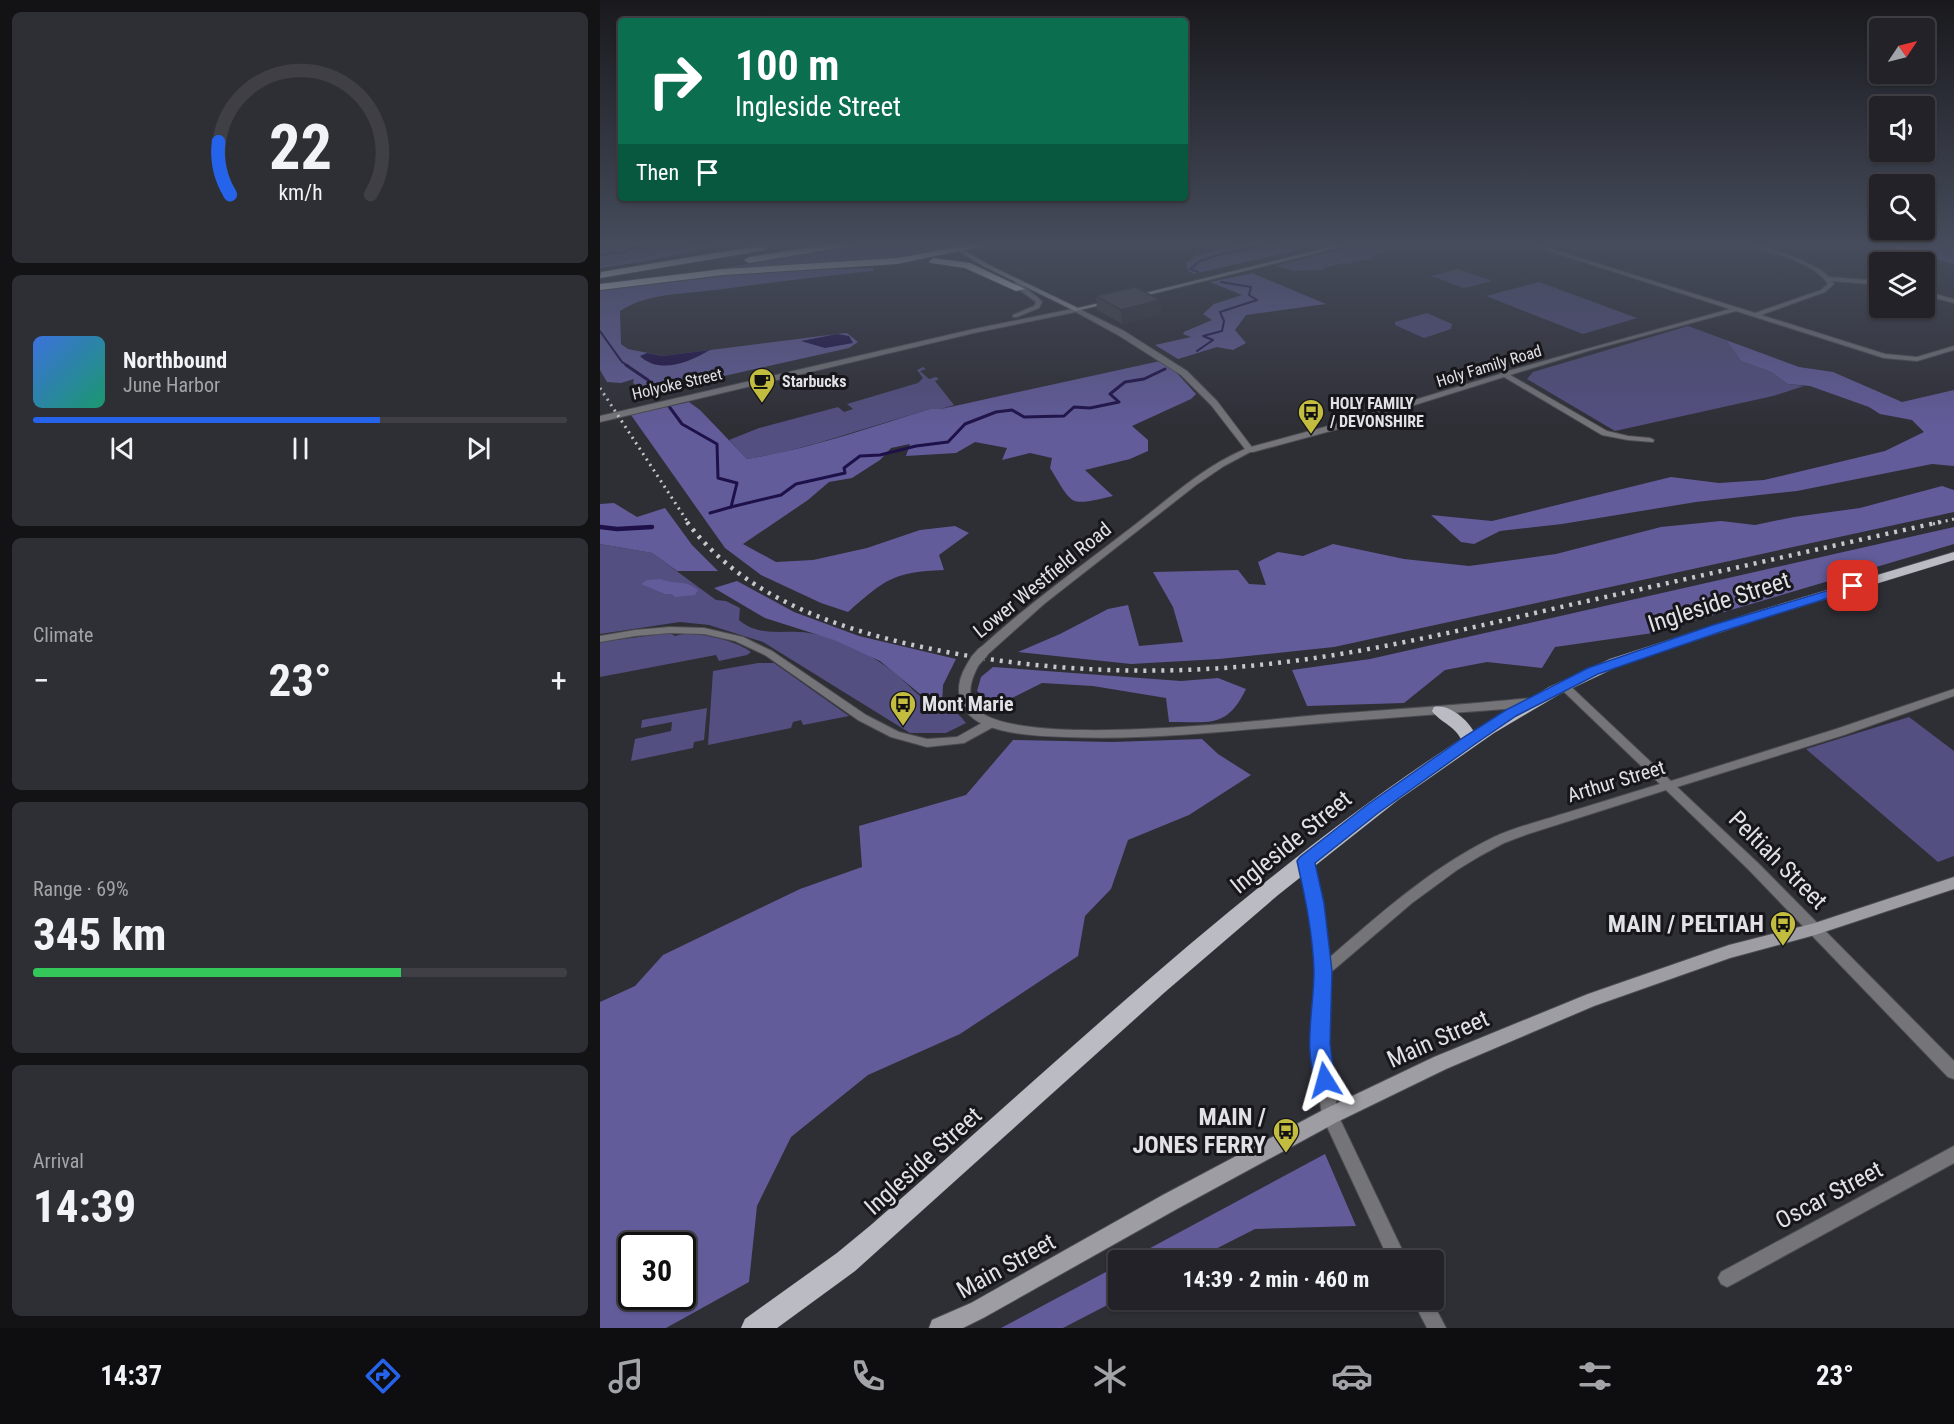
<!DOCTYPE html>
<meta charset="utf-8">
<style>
:root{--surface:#222228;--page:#2e2f34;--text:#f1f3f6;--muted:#a2a4a8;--line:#3f3f45;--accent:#2563eb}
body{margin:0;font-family:"Roboto Condensed",sans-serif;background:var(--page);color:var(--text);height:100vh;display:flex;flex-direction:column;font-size:22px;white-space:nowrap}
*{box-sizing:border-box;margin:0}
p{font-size:20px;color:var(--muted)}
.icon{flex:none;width:33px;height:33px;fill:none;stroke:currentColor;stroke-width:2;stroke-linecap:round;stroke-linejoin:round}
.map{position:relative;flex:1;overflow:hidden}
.panel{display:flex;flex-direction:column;gap:12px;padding:12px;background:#131316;width:600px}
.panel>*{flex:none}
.hud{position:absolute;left:18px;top:18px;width:570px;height:183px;border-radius:6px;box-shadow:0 2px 4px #0004,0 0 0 2px var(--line);background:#0b6e4f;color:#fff;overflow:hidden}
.needle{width:39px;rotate:55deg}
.buttons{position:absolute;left:1269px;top:18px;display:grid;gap:12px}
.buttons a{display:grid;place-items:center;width:66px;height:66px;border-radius:6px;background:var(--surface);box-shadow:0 2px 4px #0004,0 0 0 2px var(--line);font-size:30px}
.speed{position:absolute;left:18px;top:1232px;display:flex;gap:12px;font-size:30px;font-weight:700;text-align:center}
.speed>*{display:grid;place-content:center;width:78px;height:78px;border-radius:50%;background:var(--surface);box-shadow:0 2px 4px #0004,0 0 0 2px var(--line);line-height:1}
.speed .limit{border:3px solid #111;border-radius:9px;background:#fff;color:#111}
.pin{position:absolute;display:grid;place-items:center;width:51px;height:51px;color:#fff;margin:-26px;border-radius:12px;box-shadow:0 3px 9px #0006}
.me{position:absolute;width:66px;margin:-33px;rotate:352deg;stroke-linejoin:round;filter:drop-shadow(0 0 4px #0008)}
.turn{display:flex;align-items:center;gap:21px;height:126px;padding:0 18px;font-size:27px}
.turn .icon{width:78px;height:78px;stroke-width:2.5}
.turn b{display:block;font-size:42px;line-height:51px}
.then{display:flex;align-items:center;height:57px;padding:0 18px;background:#0003;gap:12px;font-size:22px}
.big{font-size:45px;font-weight:700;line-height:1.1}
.panel .card{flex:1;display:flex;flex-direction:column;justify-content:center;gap:9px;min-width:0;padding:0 21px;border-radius:9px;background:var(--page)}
.panel .dial{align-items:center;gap:0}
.dial svg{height:156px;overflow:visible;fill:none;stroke:var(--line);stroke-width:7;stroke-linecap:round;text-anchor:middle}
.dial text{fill:var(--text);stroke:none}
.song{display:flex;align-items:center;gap:18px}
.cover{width:72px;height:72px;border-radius:9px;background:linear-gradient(135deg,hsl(220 70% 55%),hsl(160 70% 35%))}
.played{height:6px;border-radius:3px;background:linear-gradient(90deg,var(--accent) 65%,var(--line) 65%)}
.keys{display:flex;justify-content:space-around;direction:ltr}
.heat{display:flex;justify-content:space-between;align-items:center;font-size:33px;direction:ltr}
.charge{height:9px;border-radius:4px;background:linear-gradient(90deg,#34c759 69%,var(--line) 0)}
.trip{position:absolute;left:508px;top:1250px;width:336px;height:60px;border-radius:6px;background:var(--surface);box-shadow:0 2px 4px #0004,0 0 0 2px var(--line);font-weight:700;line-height:60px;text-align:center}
.dock{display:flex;height:96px;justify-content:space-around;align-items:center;background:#0e0e10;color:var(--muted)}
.dock .icon{width:42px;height:42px}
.dock .selected{color:var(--accent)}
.dock b{font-size:27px;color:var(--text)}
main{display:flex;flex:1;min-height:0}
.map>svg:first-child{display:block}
.green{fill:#534f81}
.forest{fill:#625c9a;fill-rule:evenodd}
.water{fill:#1e1149}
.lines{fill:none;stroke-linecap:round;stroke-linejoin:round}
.stream-far2{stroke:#1e1149;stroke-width:2}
.stream-far1{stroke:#1e1149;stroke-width:3}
.stream{stroke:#1e1149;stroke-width:4.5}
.minor-casing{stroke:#4b4b51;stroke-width:2}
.tertiary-casing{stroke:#4b4b51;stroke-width:2}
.secondary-casing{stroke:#4b4b51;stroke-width:2}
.primary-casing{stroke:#4b4b51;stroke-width:1}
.motorway-casing{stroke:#4b4b51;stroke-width:2}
.minor{fill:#757579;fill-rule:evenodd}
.tertiary{fill:#757579;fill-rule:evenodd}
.secondary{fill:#9d9da3;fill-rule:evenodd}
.primary{fill:#bbbbc3;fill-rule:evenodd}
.motorway{fill:#d7d7e0;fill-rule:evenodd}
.rail-far1{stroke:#c6c6cb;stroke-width:3;stroke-dasharray:2 4.5;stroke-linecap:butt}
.rail{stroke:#c6c6cb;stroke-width:4.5;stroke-dasharray:3 6;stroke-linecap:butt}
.tertiary-bridge-casing{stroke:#4b4b51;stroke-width:13;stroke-linecap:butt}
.tertiary-bridge{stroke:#757579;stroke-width:11}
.wall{fill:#404047}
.shaded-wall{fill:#34343a}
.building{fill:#4b4b53;stroke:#34343a;stroke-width:1.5}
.route{fill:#2563eb;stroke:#184099;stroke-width:1.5}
.labels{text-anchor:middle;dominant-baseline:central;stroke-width:6;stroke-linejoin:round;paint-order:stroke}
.far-street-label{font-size:16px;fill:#e1e1e6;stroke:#17161a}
.far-poi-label{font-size:16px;font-weight:bold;fill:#e1e1e6;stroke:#17161a;text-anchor:start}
.street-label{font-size:20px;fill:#e1e1e6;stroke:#17161a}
.poi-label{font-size:20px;font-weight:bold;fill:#e1e1e6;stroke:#17161a;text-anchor:start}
.near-street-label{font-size:24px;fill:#e1e1e6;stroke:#17161a}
.near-poi-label{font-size:24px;font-weight:bold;fill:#e1e1e6;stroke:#17161a;text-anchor:end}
</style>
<main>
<section class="panel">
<div class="card dial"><svg viewBox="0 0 100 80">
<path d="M14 69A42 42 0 1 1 86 69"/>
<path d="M14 69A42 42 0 0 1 8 42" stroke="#2563eb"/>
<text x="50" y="56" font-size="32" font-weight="700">22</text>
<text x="50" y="72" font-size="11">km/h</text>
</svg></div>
<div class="card">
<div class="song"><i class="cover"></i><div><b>Northbound</b><p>June Harbor</p></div></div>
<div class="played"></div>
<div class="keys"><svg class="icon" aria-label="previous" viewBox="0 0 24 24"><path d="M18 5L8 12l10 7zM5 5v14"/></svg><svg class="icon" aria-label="pause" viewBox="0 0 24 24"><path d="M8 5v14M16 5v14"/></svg><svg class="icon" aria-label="next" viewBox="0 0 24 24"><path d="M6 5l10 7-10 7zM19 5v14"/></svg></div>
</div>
<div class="card"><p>Climate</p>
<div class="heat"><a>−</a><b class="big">23°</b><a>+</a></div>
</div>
<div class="card"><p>Range · 69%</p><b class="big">345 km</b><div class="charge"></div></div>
<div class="card"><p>Arrival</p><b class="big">14:39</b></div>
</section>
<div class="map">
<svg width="1354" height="1328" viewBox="0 0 1354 1328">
<rect width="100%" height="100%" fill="#2e2e35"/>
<g class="green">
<polygon points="55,243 109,243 0,266 0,248 20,245 45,250"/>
<polygon points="272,243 338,243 349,250 315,257 80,275"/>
<polygon points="765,243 790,243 786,243 788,248 787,251 772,256 773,259 750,262 753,264 743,263 723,268 724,270 694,271 675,266"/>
<polygon points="1296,243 1354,243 1354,259"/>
<polygon points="858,269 892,281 864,288 831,276"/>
<polygon points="939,282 1037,318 983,334 886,296"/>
<polygon points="827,313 852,324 851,329 824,338 795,325 795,322"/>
<polygon points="1088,326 1126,340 1141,361 1171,372 1188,384 1204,386 1173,396 1015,431 927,379 933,372"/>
<polygon points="323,367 326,369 320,371 329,379 336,377 339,379 335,381 354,405 341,409 330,409 218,443 180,453 147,459 129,440 159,428 238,407 244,412 253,409 247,404 318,383 323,378 317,370"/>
<path d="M0 544 52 553 116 600 126 601 140 608 139 620C160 638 183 629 209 633 239 637 273 655 296 674 306 682 319 698 331 703 348 709 354 707 366 723L346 733H310L163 642 109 625 80 622 0 634Z"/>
<path d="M70 633 75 636C92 629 138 641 151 652L147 655 119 661 116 655 0 677V642Z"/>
<polygon points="158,663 174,663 249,716 203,725 201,720 193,722 191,728 108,745 113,671"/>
<polygon points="107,708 104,740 94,742 93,748 31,761 35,739 71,731 72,722 41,728 42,720"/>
<polygon points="1309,717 1354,751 1354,856 1338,862 1206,749"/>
</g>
<g class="forest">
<polygon points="109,243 133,243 46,261 0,268 0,266"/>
<polygon points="644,243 675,243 694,251 594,274 588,271 586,263 598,255"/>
<path d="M1278 243C1304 243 1328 253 1354 259V264Z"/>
<path d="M273 268V271C223 276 173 282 123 289 89 294 49 292 20 311L21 344 28 349 63 356 237 334 247 333 258 342 249 348 48 393 33 383 34 379 21 383 7 382 0 370V291C91 276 181 270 273 268Z"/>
<polygon points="652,273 726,304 646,315 635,330 646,343 633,350 617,347 578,359 555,345 591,337 583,334 584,332 612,320 603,314 614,304 642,295 610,282"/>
<polygon points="1126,340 1199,367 1233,372 1302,402 1354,390 1354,466 1332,464 1197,491 1096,502 962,524 900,531 874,544 861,542 831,515 892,521 1071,477 1119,483 1164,480 1285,451 1324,432 1312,420 1280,414 1269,407 1210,386 1188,384 1171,372 1141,361"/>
<path d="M560 361 574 370 596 394 591 399 532 426 548 440V451L530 459 485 470 513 496C468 506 474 507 450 468L452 458 430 453 402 460 407 448 375 442 356 453 306 456 310 444 291 448 280 460 252 478 229 482 208 500 143 544 176 562 213 560 267 548 320 530 355 526 369 533 339 555 344 570C293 572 286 579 248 612L221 603 161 575 125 548 31 415 89 402 100 410 147 459C209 449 269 428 330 409H341Z"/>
<polygon points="1342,486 1354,490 1354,512 734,647 619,659 531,664 418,652 460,634 508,609 528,605 539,646 583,642 573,607 553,572 638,570 649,584 666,585 658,562 678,552 703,556 733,544 804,559 869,566 956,554 1061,527 1121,521 1155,525 1194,517 1260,508"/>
<polygon points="14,503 37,517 65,508 92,545 118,571 77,571 52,553 0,544 0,504"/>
<polygon points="1354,527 1354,544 1053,633 955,647 942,668 887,662 845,670 804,703 707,706 692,670 770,659"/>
<path d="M61 579C74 585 85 579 98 590L95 595 75 597 72 594H65L41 584 47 580Z"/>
<polygon points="137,581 194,612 259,636 356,659 343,685 342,705 331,703 280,661 234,640 165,618 114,588"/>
<path d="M393 667 581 681 618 678 646 689C626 730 609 721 569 722L566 698 493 686 442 683 396 706 377 691 381 677Z"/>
<path d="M602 739 618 754 651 775 589 815 528 840 511 889 485 916 478 956 360 1034 268 1075 191 1137 157 1206 149 1282 66 1328H0V1002L35 986 63 955 200 889 262 867 259 826 366 795 413 740 512 742ZM32 1245H82V1296H32Z"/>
<polygon points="725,1154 756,1226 655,1229 594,1260 528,1260"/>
<polygon points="519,1265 519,1299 463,1328 401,1328"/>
</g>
<g class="water">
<polygon points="237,334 249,336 253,343 225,348 201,341"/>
<path d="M110 350C89 362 60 375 40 356L47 353 63 356Z"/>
</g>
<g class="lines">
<g class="stream-far2">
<polyline points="0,255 23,252 48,243"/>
<polyline points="598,272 590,269 600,261 615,256 670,243"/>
<polyline points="0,331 22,362 28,366"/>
<polyline points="597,351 613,340 603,336 622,331 624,321 620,312 657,300 649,295 651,287 621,282"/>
</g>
<g class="stream-far1">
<polyline points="26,365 48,380 57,394"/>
<polyline points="68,405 82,424 117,444 118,478 137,483 131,507 110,513"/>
<polyline points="131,507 181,495 196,484 245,473 244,468 260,456 280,455 316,446 348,442 365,424 396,412 412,410 424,417 464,416 474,407 490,408 519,402 510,394 525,382 544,379 565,369"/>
</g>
<polyline class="stream" points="0,527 17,529 52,527"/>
<g class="minor-casing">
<g id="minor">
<path d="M924 243H932L1155 313 1221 290 1228 284C1212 260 1171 255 1147 243H1156L1197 258 1221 270 1229 277 1280 281V285L1232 281 1234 284 1225 292 1161 315 1285 354 1317 357 1354 346V350L1317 361 1284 358 1136 311 991 350 910 375 1007 431 1028 436 1050 438 1054 440 1053 442 1028 440 1002 435 904 377 738 429 653 452H647V448L732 425 900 374 901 373 1130 309Z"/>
<polygon points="1324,291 1354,299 1354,303 1324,295"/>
<polygon points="70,627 104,628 143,637 172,651 266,715 299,732 327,739 357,737 387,720 391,719 397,723 395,726 364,743 327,747 291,737 258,720 165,655 135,641 104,634 70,633 35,636 0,642 0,636 35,630"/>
<path d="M964 683 968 684 1071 781 1236 729 1354 689V696L1244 735 1077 787 1158 863 1354 1061V1079L1348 1077 1148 869 1066 790 928 834 904 843 880 856 857 870 812 903 730 973 728 1045 738 1115 807 1260H789L722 1116 712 1045 716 971 708 903 700 861 701 858 706 856 711 858 712 861 722 903 729 958C781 913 832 867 894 837 915 827 938 822 959 815 993 805 1026 794 1060 784L960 688 959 686Z"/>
<polygon points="1354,1146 1354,1163 1133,1284 1127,1287 1121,1284 1118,1278 1121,1272"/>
<polygon points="812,1299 831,1299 846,1328 827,1328"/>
</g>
</g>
<g class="tertiary-casing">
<g id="tertiary">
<path d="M413 279H417C424 289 435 293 442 302L439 308 417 317H413V315L434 306 436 302 418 289Z"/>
<path d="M477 308 524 331 587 371 617 401 654 450 624 466 596 485 444 604 387 655 383 656 377 652 379 649C428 604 483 565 536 524 571 497 603 467 645 449L611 405 581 375 518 335 476 312 374 333 0 422V416L374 329Z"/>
<path d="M375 657 381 661C372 676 363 697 379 711 424 748 654 721 718 715 789 710 861 705 932 698L938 702 932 706 905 709C829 715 754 720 678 727 608 733 537 740 466 737 439 736 410 735 385 725 359 714 352 690 366 666 369 661 369 659 375 657Z"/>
</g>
</g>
<g class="secondary-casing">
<g id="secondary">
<polygon points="345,243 352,243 387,264 478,308 512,300 515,302 475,311 383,266"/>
<polygon points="746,243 757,243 532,299 529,297"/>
<polygon points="1354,877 1354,889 1215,935 1130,958 994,1006 846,1069 737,1122 575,1210 385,1317 363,1328 329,1328 332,1320 371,1303 561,1196 723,1110 834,1057 988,994 1129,945 1215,923"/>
</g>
</g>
<g class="primary-casing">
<path id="primary" d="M1354 552V560L1164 618 1021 665 960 694 894 733 798 800 678 895 565 992 255 1271 177 1328H141L145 1319 237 1253 271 1225C462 1059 649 877 861 739 854 725 841 723 832 711L834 707C849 704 867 719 874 732L949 687 1010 659 1154 612Z"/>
</g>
<g class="motorway-casing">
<g id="motorway">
<polygon points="235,243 255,243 251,246 149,263 144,260 149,257"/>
<polygon points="379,243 398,243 297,264 123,275 0,290 0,284 123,269 297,258"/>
<polygon points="163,245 166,246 166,250 0,278 1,272"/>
<polygon points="334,258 370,263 425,289 416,291 365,268 331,263 329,261"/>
</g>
</g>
<use href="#minor" class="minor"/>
<use href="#tertiary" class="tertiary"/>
<use href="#secondary" class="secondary"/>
<use href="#primary" class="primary"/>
<use href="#motorway" class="motorway"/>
<g class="rail-far1">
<polyline points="0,388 89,524"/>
<polyline points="1333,524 1354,519"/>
</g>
<path class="rail" d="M87 522C139 591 219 622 300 642 426 672 557 678 685 662 783 650 878 626 974 604 1096 577 1218 549 1340 522"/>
<g class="tertiary-bridge-casing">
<polyline id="tertiary-bridge" points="375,661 383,652"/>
</g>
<use href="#tertiary-bridge" class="tertiary-bridge"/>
</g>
<g class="wall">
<polygon points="580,243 617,243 593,248"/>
<polygon points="496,296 560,300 561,314 522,324 497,310"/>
</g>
<g class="shaded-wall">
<polygon points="592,243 617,243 593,248"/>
<polygon points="560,300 561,314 522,324 521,310"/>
</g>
<polygon class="building" points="535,287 560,300 521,310 496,296"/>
<linearGradient id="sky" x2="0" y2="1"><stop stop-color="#19191d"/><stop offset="0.57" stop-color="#464c5c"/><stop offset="1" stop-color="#464c5c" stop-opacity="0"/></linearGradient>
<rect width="1354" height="429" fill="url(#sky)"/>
<path class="route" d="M1253 583 1257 584 1259 586 1257 589 1123 631 998 674 916 716 875 744 778 813 715 863 724 903 732 971 730 1044 735 1080 732 1087 725 1089 718 1087C702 1052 714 1008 714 972 713 934 705 897 697 861L700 857 767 805 864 737 906 710 988 668 1113 625Z"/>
<defs>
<g id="cafe-pin" transform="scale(1.35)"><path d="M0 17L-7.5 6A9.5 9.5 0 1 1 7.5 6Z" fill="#c3bd3f" stroke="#17161a"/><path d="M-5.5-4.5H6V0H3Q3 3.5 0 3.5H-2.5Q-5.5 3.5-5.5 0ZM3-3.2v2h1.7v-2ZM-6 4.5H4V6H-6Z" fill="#111"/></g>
<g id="bus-pin" transform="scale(1.35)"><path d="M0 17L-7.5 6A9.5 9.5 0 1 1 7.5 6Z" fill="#c3bd3f" stroke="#17161a"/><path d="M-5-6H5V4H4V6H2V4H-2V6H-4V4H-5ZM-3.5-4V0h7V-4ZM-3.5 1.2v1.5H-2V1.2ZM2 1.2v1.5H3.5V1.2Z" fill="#111"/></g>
</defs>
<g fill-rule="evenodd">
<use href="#cafe-pin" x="162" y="381"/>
<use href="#bus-pin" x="711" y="412"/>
<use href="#bus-pin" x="303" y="704"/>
<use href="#bus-pin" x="1183" y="924"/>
<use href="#bus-pin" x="686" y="1131"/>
</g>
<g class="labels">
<g class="far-street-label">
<text transform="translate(889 366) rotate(-17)">Holy Family Road</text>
<text transform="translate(77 384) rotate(-13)">Holyoke Street</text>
</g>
<g class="far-poi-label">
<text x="182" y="381">Starbucks</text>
<text x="730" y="403">HOLY FAMILY<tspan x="730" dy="18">/ DEVONSHIRE</tspan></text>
</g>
<g class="street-label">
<text transform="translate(442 580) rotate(-39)">Lower Westfield Road</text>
<text transform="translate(1016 781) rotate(-17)">Arthur Street</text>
</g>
<g class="poi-label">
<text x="322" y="704">Mont Marie</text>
</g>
<g class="near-street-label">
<text transform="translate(1119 602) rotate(-18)">Ingleside Street</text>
<text transform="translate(691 842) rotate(-39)">Ingleside Street</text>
<text transform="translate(1178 860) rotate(45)">Peltiah Street</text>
<text transform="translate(838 1039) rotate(-24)">Main Street</text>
<text transform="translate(323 1161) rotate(-42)">Ingleside Street</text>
<text transform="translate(1229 1195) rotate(-28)">Oscar Street</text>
<text transform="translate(406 1266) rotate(-29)">Main Street</text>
</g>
<g class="near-poi-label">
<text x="1164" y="924">MAIN / PELTIAH</text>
<text x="666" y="1117">MAIN /<tspan x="666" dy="28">JONES FERRY</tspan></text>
</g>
</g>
</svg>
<div class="buttons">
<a><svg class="needle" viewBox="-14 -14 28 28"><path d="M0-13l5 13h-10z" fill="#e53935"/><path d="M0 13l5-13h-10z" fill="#a2a4a8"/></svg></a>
<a><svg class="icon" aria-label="sound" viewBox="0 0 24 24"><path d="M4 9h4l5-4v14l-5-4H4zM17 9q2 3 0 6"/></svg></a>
<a><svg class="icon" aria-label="search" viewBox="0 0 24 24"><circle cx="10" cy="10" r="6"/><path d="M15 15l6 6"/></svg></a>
<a><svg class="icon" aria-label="layers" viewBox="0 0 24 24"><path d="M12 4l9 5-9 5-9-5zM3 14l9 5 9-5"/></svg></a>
</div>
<div class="speed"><div class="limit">30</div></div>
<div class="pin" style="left:1253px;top:586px;background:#d93025"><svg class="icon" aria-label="arrive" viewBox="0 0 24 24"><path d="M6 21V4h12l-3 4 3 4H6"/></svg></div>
<svg class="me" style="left:725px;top:1080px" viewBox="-20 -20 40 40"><path d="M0-17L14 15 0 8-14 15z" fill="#2563eb" stroke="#fff" stroke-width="4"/></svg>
<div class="trip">14:39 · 2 min · 460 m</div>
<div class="hud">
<div class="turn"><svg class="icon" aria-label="right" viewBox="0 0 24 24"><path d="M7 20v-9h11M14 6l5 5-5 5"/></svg><div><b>100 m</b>Ingleside Street</div></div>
<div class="then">Then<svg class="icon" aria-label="arrive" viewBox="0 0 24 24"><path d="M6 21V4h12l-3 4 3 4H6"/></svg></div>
</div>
</div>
</main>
<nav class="dock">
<b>14:37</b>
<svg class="icon selected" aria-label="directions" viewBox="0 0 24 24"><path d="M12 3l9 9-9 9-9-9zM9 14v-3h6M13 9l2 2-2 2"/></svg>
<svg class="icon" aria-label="music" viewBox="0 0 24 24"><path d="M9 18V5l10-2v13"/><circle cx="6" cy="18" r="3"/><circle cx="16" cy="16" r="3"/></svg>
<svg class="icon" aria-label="phone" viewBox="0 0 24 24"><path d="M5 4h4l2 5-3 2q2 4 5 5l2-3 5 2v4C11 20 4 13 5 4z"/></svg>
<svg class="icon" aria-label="climate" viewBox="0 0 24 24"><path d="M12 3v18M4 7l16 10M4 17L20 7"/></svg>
<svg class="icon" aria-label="car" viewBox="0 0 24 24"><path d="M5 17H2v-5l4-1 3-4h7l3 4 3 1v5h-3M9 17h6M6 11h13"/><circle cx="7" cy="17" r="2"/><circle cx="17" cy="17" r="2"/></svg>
<svg class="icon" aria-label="filters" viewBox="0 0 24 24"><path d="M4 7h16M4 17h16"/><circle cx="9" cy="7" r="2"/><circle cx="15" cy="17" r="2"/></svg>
<b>23°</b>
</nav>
